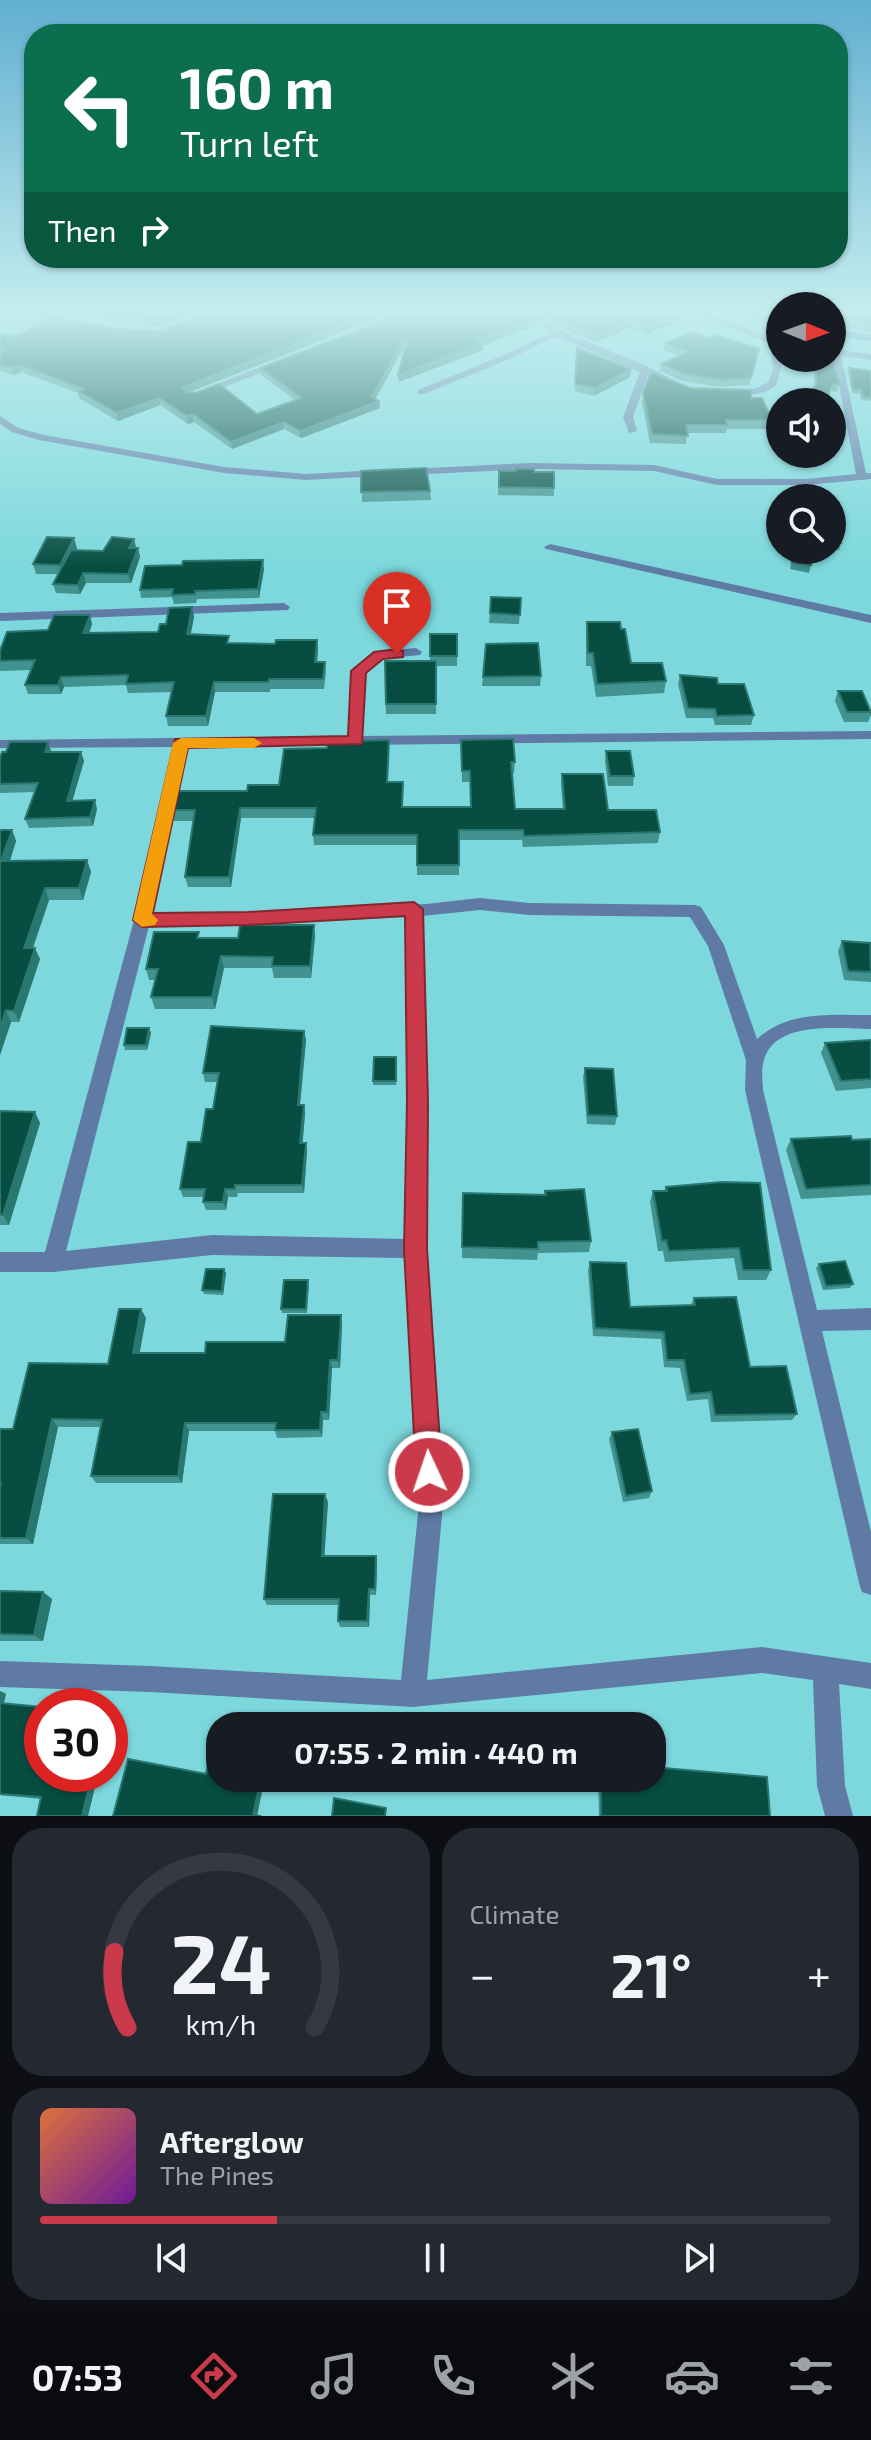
<!DOCTYPE html>
<meta charset="utf-8">
<style>
:root{--surface:#171b24;--page:#242831;--text:#f1f3f6;--muted:#9ea1a6;--line:#363941;--accent:#ca3a4a}
body{margin:0;font-family:"Exo 2",sans-serif;background:var(--page);color:var(--text);height:100vh;display:flex;flex-direction:column;font-size:30px;white-space:nowrap}
*{box-sizing:border-box;margin:0}
p{font-size:26px;color:var(--muted)}
.icon{flex:none;width:44px;height:44px;fill:none;stroke:currentColor;stroke-width:2;stroke-linecap:round;stroke-linejoin:round}
.map{position:relative;height:1816px;overflow:hidden}
.panel{display:flex;flex-direction:column;gap:12px;padding:12px;background:#0d0f14;flex:1}
.panel>*{flex:none}
.hud{position:absolute;left:24px;top:24px;width:824px;height:244px;border-radius:32px;box-shadow:0 2px 6px #0004;background:#0b6e4f;color:#fff;overflow:hidden}
.needle{width:52px;rotate:91deg}
.tools{position:absolute;left:766px;top:292px;display:grid;gap:16px}
.tools a{display:grid;place-items:center;width:80px;height:80px;border-radius:50%;background:var(--surface);box-shadow:0 2px 6px #0004;font-size:40px}
.speed{position:absolute;left:24px;top:1688px;display:flex;gap:16px;font-size:40px;font-weight:700;text-align:center}
.speed>*{display:grid;place-content:center;width:104px;height:104px;border-radius:50%;background:var(--surface);box-shadow:0 2px 6px #0004;line-height:1}
.speed .limit{border:12px solid #d22;background:#fff;color:#111}
.pin{position:absolute;display:grid;place-items:center;width:68px;height:68px;color:#fff;margin:-82px -34px;border-radius:50% 50% 50% 0;rotate:-45deg;box-shadow:0 0 8px #0007}
.pin .icon{rotate:45deg}
.me{position:absolute;width:88px;margin:-44px;rotate:357deg;stroke-linejoin:round;filter:drop-shadow(0 0 6px #0008)}
.turn{display:flex;align-items:center;gap:28px;height:168px;padding:0 24px;font-size:36px}
.turn .icon{width:104px;height:104px;stroke-width:2.5}
.turn b{display:block;font-size:56px;line-height:68px}
.then{display:flex;align-items:center;height:76px;padding:0 24px;background:#0003;gap:16px;font-size:30px}
.big{font-size:60px;font-weight:700;line-height:1.1}
.panel .widget{flex:1;display:flex;flex-direction:column;justify-content:center;gap:12px;min-width:0;padding:0 28px;border-radius:32px;background:var(--page)}
.panel .dial{align-items:center;gap:0}
.dial svg{height:208px;overflow:visible;fill:none;stroke:var(--line);stroke-width:7;stroke-linecap:round;text-anchor:middle}
.dial text{fill:var(--text);stroke:none}
.song{display:flex;align-items:center;gap:24px}
.cover{width:96px;height:96px;border-radius:12px;background:linear-gradient(135deg,hsl(20 70% 55%),hsl(280 70% 35%))}
.played{height:8px;border-radius:4px;background:linear-gradient(90deg,var(--accent) 30%,var(--line) 30%)}
.keys{display:flex;justify-content:space-around;direction:ltr}
.heat{display:flex;justify-content:space-between;align-items:center;font-size:44px;direction:ltr}
.panel .tiles{flex:1;display:grid;gap:12px;grid-template-columns:1fr 1fr}
.widget:last-child{grid-column:span 2}
.trip{position:absolute;left:206px;top:1712px;width:460px;height:80px;border-radius:32px;background:var(--surface);box-shadow:0 2px 6px #0004;font-weight:700;line-height:80px;text-align:center}
.menu{display:flex;height:128px;justify-content:space-around;align-items:center;background:#090b0e;color:var(--muted)}
.menu .icon{width:56px;height:56px}
.menu .selected{color:var(--accent)}
.menu b{font-size:36px;color:var(--text)}
.map>svg:first-child{display:block}
.lines{fill:none;stroke-linecap:round;stroke-linejoin:round}
.minor{fill:#5e7aa5;fill-rule:evenodd}
.secondary{fill:#2b5492;fill-rule:evenodd}
.wall{fill:#42928f}
.shaded-wall{fill:#2a7770}
.building{fill:#074d42;stroke:#2a7770;stroke-width:2}
.route{fill:#ca3a4a;stroke:#832630;stroke-width:2}
.slow{fill:#f59e0b}
</style>
<div class="map">
<svg width="871" height="1816" viewBox="0 0 871 1816">
<rect width="100%" height="100%" fill="#7cd8dc"/>
<g class="lines">
<g class="minor">
<polygon points="22,314 41,314 75,322 71,325"/>
<polygon points="519,314 545,314 554,328 649,367 679,383 671,385 648,375 633,417 637,431 629,433 623,417 640,372 561,338 552,338 517,356 424,394 418,394 418,390 511,352 550,333 538,317"/>
<path d="M695 314H707L780 341 781 368 776 385C762 397 745 396 728 393V389H754L769 382 773 368 770 343Z"/>
<polygon points="832,349 871,354 871,360 841,356 866,473 871,473 871,479 806,485 717,485 654,471 530,469 407,475 402,472 407,469 530,463 654,465 717,479 806,479 856,474"/>
<polygon points="281,359 284,360 284,364 205,394 197,392"/>
<polygon points="0,416 18,428 44,435 224,467 306,474 379,470 384,473 379,476 306,480 224,473 39,440 12,432 0,424"/>
<polygon points="550,544 871,615 871,623 546,549 544,547"/>
<polygon points="284,603 290,607 288,610 0,621 0,613"/>
<path d="M416 648 422 652 420 655 382 659 364 672 363 736 871 731V739L187 747 151 914 248 913 426 904 480 898 529 903 695 905 701 907 724 945 757 1039C789 1010 831 1015 871 1015V1029C839 1029 771 1019 763 1064 761 1072 763 1082 763 1090L817 1310 871 1308V1330L822 1331 871 1532V1595L862 1592 859 1583 745 1090 746 1060 708 946 690 917 529 915 480 910 422 916 427 1102 425 1249 443 1504 427 1680 762 1647 871 1663V1689L839 1684 845 1786 853 1816H825L817 1786 813 1680 762 1673 413 1707 150 1692 0 1687V1661L150 1666 401 1680 419 1504 405 1258 212 1255 53 1272H0V1252H45L134 920 173 747 0 748V740L349 736 353 668 375 652ZM406 917 409 1102 405 1239 212 1235 66 1251 149 926 248 925Z"/>
</g>
<g class="secondary">
<polygon points="744,314 759,314 780,319 780,325"/>
<polygon points="832,329 871,335 871,341 832,335"/>
</g>
</g>
<g class="wall">
<polygon points="70,314 198,314 155,326"/>
<polygon points="389,314 190,392 257,414 295,400 261,375 260,368 400,314 540,324 483,345 483,350 399,382 398,375 405,349 403,349 375,399 379,401 380,408 301,438 284,429 232,449 194,422 188,424 160,405 118,421 79,398 78,393 21,372 14,375 0,371 0,334 13,337 116,329 160,331"/>
<polygon points="547,314 681,314 680,321 646,334 630,328 596,342 556,326"/>
<polygon points="840,314 871,314 871,332 841,327 842,323 837,322"/>
<polygon points="665,343 758,356 749,385 720,387 682,381 660,371 661,364 680,356 664,350"/>
<polygon points="577,348 630,377 594,396 575,391"/>
<polygon points="815,358 832,358 839,384 837,392 831,391 826,402 808,402 814,387"/>
<polygon points="849,368 871,371 871,401 861,400 860,394 852,393 848,373"/>
<polygon points="690,388 751,398 772,420 770,429 727,429 726,433 687,433 686,444 650,443 642,402 643,393"/>
<polygon points="361,471 430,491 431,500 362,502"/>
<polygon points="499,471 554,472 554,496 498,495"/>
<polygon points="832,527 841,543 839,550 814,552 809,573 790,569 794,550 832,550"/>
<polygon points="134,539 136,548 138,548 140,557 131,583 86,583 80,594 56,593 53,584 59,574 36,574 33,564 77,548 75,550 103,551"/>
<polygon points="264,569 259,598 197,599 196,603 174,604 172,597 141,598 140,590"/>
<polygon points="521,598 519,624 489,623 490,613"/>
<polygon points="192,607 194,617 190,634 230,643 275,644 317,640 318,649 317,662 325,662 326,672 324,689 270,689 270,692 215,692 208,726 168,726 166,716 172,692 128,693 126,685 64,687 61,694 28,694 25,685 31,670 0,671 0,651 48,630 90,615 92,624 89,633 158,632 166,624"/>
<polygon points="587,622 621,629 631,663 666,681 664,693 596,697 591,666 586,666 586,634"/>
<polygon points="430,634 457,634 457,666 436,666 436,714 386,714 385,661 430,661"/>
<polygon points="680,675 718,684 754,715 751,725 715,725 713,718 686,718 678,684"/>
<polygon points="541,676 540,686 482,686 483,677"/>
<polygon points="838,691 871,710 871,715 868,722 844,722 835,701"/>
<polygon points="389,740 388,782 403,807 470,807 470,782 462,782 461,740 515,762 514,773 512,773 515,809 563,809 561,784 562,774 608,810 660,832 658,843 523,847 522,840 459,840 459,875 417,875 417,845 314,845 313,835 315,818 241,818 231,887 188,887 185,877 194,821 174,821 172,810 247,791 279,785 327,748 356,741"/>
<polygon points="51,751 51,752 81,752 84,761 72,800 97,809 93,826 29,828 25,819 35,792 0,793 0,758"/>
<polygon points="606,751 634,776 633,786 608,786 605,761"/>
<polygon points="0,830 12,830 16,841 10,861 87,860 91,872 83,900 49,900 33,948 40,959 19,1022 11,1022 0,1055"/>
<polygon points="315,936 311,978 274,978 272,968 224,968 215,1009 155,1009 151,997 155,980 149,980 146,969 200,938"/>
<polygon points="842,941 871,945 871,982 844,980 838,951"/>
<polygon points="304,1031 306,1040 300,1105 304,1105 305,1114 302,1143 307,1151 304,1193 238,1193 237,1197 228,1197 226,1210 206,1210 203,1202 204,1197 183,1197 180,1189 213,1109 218,1082 205,1082 203,1073"/>
<polygon points="151,1033 147,1050 125,1050 124,1045"/>
<polygon points="871,1040 871,1088 836,1091 821,1053 825,1043"/>
<polygon points="396,1057 396,1085 373,1085 373,1081"/>
<polygon points="585,1068 617,1116 615,1125 587,1124 583,1077"/>
<polygon points="0,1111 40,1123 9,1225 0,1225"/>
<polygon points="791,1139 871,1139 871,1195 801,1199 786,1150"/>
<polygon points="666,1187 771,1270 766,1280 738,1280 734,1258 665,1262 663,1251 658,1251 650,1202 653,1191 664,1191"/>
<polygon points="545,1191 591,1241 589,1252 538,1253 537,1260 462,1258 463,1193 544,1195"/>
<polygon points="590,1262 630,1307 691,1305 694,1298 750,1367 797,1414 792,1420 711,1422 708,1399 687,1401 680,1368 664,1367 661,1339 593,1336 588,1270"/>
<polygon points="819,1264 853,1284 850,1288 823,1290 816,1268"/>
<polygon points="224,1269 226,1273 223,1295 204,1294 202,1290"/>
<polygon points="309,1284 307,1313 282,1313 281,1309"/>
<polygon points="146,1318 139,1353 205,1353 285,1342 342,1324 340,1368 332,1368 329,1420 323,1420 322,1437 277,1438 275,1431 189,1431 182,1483 96,1483 91,1476 100,1427 58,1427 33,1544 0,1544 0,1429 13,1429 108,1364"/>
<polygon points="612,1432 652,1491 649,1498 623,1502 609,1439"/>
<polygon points="328,1502 324,1556 376,1556 377,1563 376,1595 370,1595 369,1627 340,1627 338,1621 339,1605 267,1605 264,1599"/>
<polygon points="0,1591 43,1592 52,1599 43,1641 0,1641"/>
<polygon points="0,1691 6,1694 4,1704 42,1774 98,1774 88,1816 41,1799 0,1795"/>
<polygon points="598,1778 652,1778 770,1816 599,1816"/>
</g>
<g class="shaded-wall">
<polygon points="173,314 198,314 155,326 154,319"/>
<polygon points="372,314 389,314 184,394 183,387"/>
<polygon points="681,314 680,321 646,334 647,327"/>
<polygon points="540,318 540,324 483,345 483,350 399,382 398,375 476,340"/>
<polygon points="631,321 630,328 596,342 596,335"/>
<polygon points="403,342 403,349 373,403 379,401 380,408 301,438 300,431 372,397"/>
<polygon points="19,365 21,372 14,375 12,368"/>
<polygon points="631,369 630,377 594,396 595,388"/>
<polygon points="159,398 160,405 118,421 117,413"/>
<polygon points="193,414 194,422 188,424 187,416"/>
<polygon points="284,422 284,429 232,449 231,442"/>
<polygon points="74,538 77,548 63,575 60,565"/>
<polygon points="134,539 136,548 129,548"/>
<polygon points="138,548 140,557 131,583 128,574"/>
<polygon points="263,560 264,569 259,598 258,589"/>
<polygon points="83,573 86,583 80,594 78,585"/>
<polygon points="192,607 194,617 189,644 187,634"/>
<polygon points="90,615 92,624 86,642 83,633"/>
<polygon points="317,640 318,649 316,672 315,662"/>
<polygon points="61,677 64,687 61,694 58,685"/>
<polygon points="214,682 215,692 208,726 206,716"/>
<polygon points="48,742 51,751 48,761 45,752"/>
<polygon points="81,752 84,761 70,809 67,801"/>
<polygon points="95,800 97,809 93,826 90,817"/>
<polygon points="240,808 241,818 231,887 229,877"/>
<polygon points="12,830 16,841 6,872 1,861"/>
<polygon points="87,860 91,872 83,900 79,888"/>
<polygon points="45,888 49,900 29,959 24,948"/>
<polygon points="314,925 315,936 311,978 310,966"/>
<polygon points="35,948 40,959 19,1022 14,1011"/>
<polygon points="221,956 224,968 215,1009 212,997"/>
<polygon points="6,1010 11,1022 0,1055 0,1027"/>
<polygon points="149,1028 151,1033 147,1050 146,1045"/>
<polygon points="304,1031 306,1040 299,1114 298,1105"/>
<polygon points="304,1105 305,1114 302,1151 300,1143"/>
<polygon points="35,1112 40,1123 9,1225 3,1215"/>
<polygon points="306,1143 307,1151 304,1193 302,1185"/>
<polygon points="225,1189 228,1197 226,1210 223,1202"/>
<polygon points="224,1269 226,1273 223,1295 222,1291"/>
<polygon points="141,1309 146,1318 138,1362 133,1353"/>
<polygon points="341,1315 342,1324 340,1368 338,1360"/>
<polygon points="330,1360 332,1368 329,1420 327,1412"/>
<polygon points="321,1412 323,1420 322,1437 320,1430"/>
<polygon points="52,1419 58,1427 33,1544 26,1538"/>
<polygon points="185,1423 189,1431 182,1483 178,1476"/>
<polygon points="325,1494 328,1502 324,1563 322,1556"/>
<polygon points="376,1556 377,1563 376,1595 375,1589"/>
<polygon points="369,1589 370,1595 369,1627 367,1621"/>
<polygon points="43,1592 52,1599 43,1641 34,1635"/>
<polygon points="0,1691 6,1694 3,1706 0,1705"/>
<polygon points="92,1774 98,1774 88,1816 82,1816"/>
<polygon points="261,1778 265,1778 257,1816 253,1815"/>
</g>
<g class="building">
<polygon points="117,314 173,314 154,319"/>
<polygon points="205,314 372,314 183,387 185,391 195,393 219,384 257,414 301,398 260,368 400,314 538,314 540,318 476,340 483,343 398,375 406,343 403,342 372,397 379,401 300,431 284,422 231,442 193,414 187,416 159,398 117,413 78,391 84,389 19,365 12,368 0,365 0,352 3,351 0,350 0,334 13,337 56,317 116,329 160,331"/>
<polygon points="553,314 681,314 647,327 631,321 596,335 557,319"/>
<polygon points="840,314 871,314 871,325 843,320 845,316 839,316"/>
<polygon points="692,332 711,338 718,335 759,349 751,378 721,380 683,374 661,364 688,352 665,343"/>
<polygon points="577,348 631,369 595,388 575,384"/>
<polygon points="832,353 839,384 833,384 825,402 815,402 815,398 809,397 816,383 816,358 832,358"/>
<polygon points="849,368 871,371 871,397 863,396 861,390 853,389"/>
<polygon points="651,372 690,388 751,390 751,398 762,398 772,420 726,420 727,425 686,425 688,436 652,434 643,393"/>
<polygon points="426,468 430,491 361,492 361,471"/>
<polygon points="516,469 534,469 534,472 554,472 554,488 499,487 499,471 516,471"/>
<polygon points="832,527 841,543 832,544"/>
<polygon points="47,537 74,538 60,565 33,564"/>
<polygon points="112,537 134,539 129,548 138,548 128,574 83,573 78,585 53,584 71,550 103,551"/>
<polygon points="795,550 814,550 811,565 792,562"/>
<polygon points="263,560 258,589 195,591 195,594 172,595 173,589 140,590 145,566 182,565 183,561"/>
<polygon points="491,597 521,598 520,615 490,613"/>
<polygon points="192,607 187,634 229,636 227,643 275,644 276,640 317,640 315,662 325,662 323,679 269,679 268,682 214,682 206,716 166,716 174,682 126,684 128,675 61,677 58,685 25,685 35,660 0,661 0,651 7,632 48,630 54,615 90,615 83,633 158,632 160,624 166,624 169,608"/>
<polygon points="587,622 620,622 621,629 625,629 631,663 662,663 666,681 597,684 593,653 588,653"/>
<rect x="430" y="634" width="27" height="22"/>
<polygon points="538,643 541,676 483,677 486,644"/>
<polygon points="385,661 436,661 436,704 386,704"/>
<polygon points="680,675 717,678 718,684 744,684 754,715 717,716 715,709 688,708"/>
<polygon points="838,691 862,691 871,712 847,712"/>
<polygon points="328,738 355,738 355,741 389,740 387,782 403,782 402,807 471,807 470,771 462,771 461,740 513,739 515,762 511,762 515,809 565,809 562,774 603,774 608,810 656,810 660,832 524,836 523,830 459,830 459,865 417,865 417,835 313,835 316,808 240,808 229,877 185,877 195,810 172,810 176,791 247,791 248,785 279,785 284,749 327,748"/>
<polygon points="10,742 48,742 45,752 81,752 67,801 95,800 90,817 25,819 38,783 0,784 0,758 2,752 6,752"/>
<polygon points="606,751 630,751 634,776 610,776"/>
<polygon points="0,830 12,830 1,861 87,860 79,888 45,888 24,948 35,948 14,1011 6,1010 0,1027"/>
<polygon points="240,925 314,925 310,966 272,966 273,957 221,956 212,997 151,997 158,969 146,969 154,932 199,932 197,938 238,938"/>
<polygon points="842,941 870,943 871,972 848,971"/>
<polygon points="211,1026 304,1031 298,1105 304,1105 300,1143 306,1143 302,1185 235,1185 235,1189 225,1189 223,1202 203,1202 205,1189 180,1189 188,1142 201,1142 206,1109 213,1109 219,1073 203,1073"/>
<polygon points="127,1028 149,1028 146,1045 124,1045"/>
<polygon points="871,1040 871,1079 841,1081 825,1043"/>
<polygon points="374,1057 396,1057 396,1081 373,1081"/>
<polygon points="585,1068 613,1069 617,1116 588,1115"/>
<polygon points="0,1111 35,1112 3,1215 0,1215"/>
<polygon points="851,1136 852,1140 871,1139 871,1185 806,1189 791,1139"/>
<polygon points="722,1182 760,1183 771,1270 743,1270 739,1248 669,1251 666,1240 662,1241 653,1191 667,1191 666,1187"/>
<polygon points="584,1189 591,1241 538,1242 538,1249 462,1247 463,1193 546,1195 545,1191"/>
<polygon points="845,1261 853,1284 826,1286 819,1264"/>
<polygon points="590,1262 626,1263 630,1307 695,1305 694,1298 736,1297 750,1367 786,1366 797,1414 715,1415 711,1392 690,1394 684,1360 667,1360 664,1332 595,1328"/>
<polygon points="206,1269 224,1269 222,1291 202,1290"/>
<polygon points="284,1280 308,1280 306,1309 281,1309"/>
<polygon points="119,1309 141,1309 133,1353 205,1353 206,1342 285,1342 288,1315 341,1315 338,1360 330,1360 327,1412 321,1412 320,1430 275,1430 276,1423 185,1423 178,1476 91,1476 102,1420 52,1419 26,1538 0,1538 0,1489 1,1483 0,1483 0,1429 13,1429 29,1363 108,1364"/>
<polygon points="638,1429 652,1491 626,1496 612,1432"/>
<polygon points="273,1494 325,1494 322,1556 376,1556 375,1589 369,1589 367,1621 338,1621 339,1599 264,1599"/>
<polygon points="0,1591 43,1592 34,1635 0,1634"/>
<polygon points="0,1703 42,1707 42,1774 92,1774 82,1816 37,1816 41,1797 0,1794"/>
<polygon points="218,1724 229,1726 220,1726 220,1778 261,1778 253,1815 261,1816 113,1816 128,1759 206,1774"/>
<polygon points="652,1767 767,1777 770,1816 601,1816 601,1778 652,1778"/>
<polygon points="385,1778 400,1778 397,1786"/>
<polygon points="334,1798 386,1808 385,1816 332,1816"/>
</g>
<linearGradient id="sky" x2="0" y2="1"><stop stop-color="#61afd0"/><stop offset="0.55" stop-color="#c4edef"/><stop offset="1" stop-color="#c4edef" stop-opacity="0"/></linearGradient>
<rect width="871" height="568" fill="url(#sky)"/>
<polygon class="route" points="397,649 403,651 403,657 383,659 366,673 362,744 188,748 153,913 248,912 414,902 423,909 428,1102 427,1249 442,1472 438,1481 429,1485 419,1481 416,1472 404,1249 407,1102 405,916 248,925 142,927 133,920 175,739 348,736 351,671 374,652"/>
<polygon class="slow" points="181,738 254,738 262,743 254,748 188,748 152,914 158,920 155,925 142,927 133,920 173,743"/>
</svg>
<div class="tools">
<a><svg class="needle" viewBox="-14 -14 28 28"><path d="M0-13l5 13h-10z" fill="#e53935"/><path d="M0 13l5-13h-10z" fill="#9ea1a6"/></svg></a>
<a><svg class="icon" aria-label="sound" viewBox="0 0 24 24"><path d="M4 9h4l5-4v14l-5-4H4zM17 9q2 3 0 6"/></svg></a>
<a><svg class="icon" aria-label="search" viewBox="0 0 24 24"><circle cx="10" cy="10" r="6"/><path d="M15 15l6 6"/></svg></a>
</div>
<div class="speed"><div class="limit">30</div></div>
<div class="pin" style="left:397px;top:654px;background:#d93025"><svg class="icon" aria-label="arrive" viewBox="0 0 24 24"><path d="M6 21V4h12l-3 4 3 4H6"/></svg></div>
<svg class="me" style="left:429px;top:1472px" viewBox="-20 -20 40 40"><circle r="17" fill="#ca3a4a" stroke="#fff" stroke-width="3"/><path d="M0-11L8 9 0 5-8 9z" fill="#fff"/></svg>
<div class="trip">07:55 · 2 min · 440 m</div>
<div class="hud">
<div class="turn"><svg class="icon" aria-label="left" viewBox="0 0 24 24"><path d="M17 20v-9H6M10 6l-5 5 5 5"/></svg><div><b>160 m</b>Turn left</div></div>
<div class="then">Then<svg class="icon" aria-label="right" viewBox="0 0 24 24"><path d="M7 20v-9h11M14 6l5 5-5 5"/></svg></div>
</div>
</div>
<section class="panel">
<div class="tiles">
<div class="widget dial"><svg viewBox="0 0 100 80">
<path d="M14 69A42 42 0 1 1 86 69"/>
<path d="M14 69A42 42 0 0 1 9 40" stroke="#ca3a4a"/>
<text x="50" y="56" font-size="32" font-weight="700">24</text>
<text x="50" y="72" font-size="11">km/h</text>
</svg></div>
<div class="widget"><p>Climate</p>
<div class="heat"><a>−</a><b class="big">21°</b><a>+</a></div>
</div>
<div class="widget">
<div class="song"><i class="cover"></i><div><b>Afterglow</b><p>The Pines</p></div></div>
<div class="played"></div>
<div class="keys"><svg class="icon" aria-label="previous" viewBox="0 0 24 24"><path d="M18 5L8 12l10 7zM5 5v14"/></svg><svg class="icon" aria-label="pause" viewBox="0 0 24 24"><path d="M8 5v14M16 5v14"/></svg><svg class="icon" aria-label="next" viewBox="0 0 24 24"><path d="M6 5l10 7-10 7zM19 5v14"/></svg></div>
</div>
</div>
</section>
<nav class="menu">
<b>07:53</b>
<svg class="icon selected" aria-label="directions" viewBox="0 0 24 24"><path d="M12 3l9 9-9 9-9-9zM9 14v-3h6M13 9l2 2-2 2"/></svg>
<svg class="icon" aria-label="music" viewBox="0 0 24 24"><path d="M9 18V5l10-2v13"/><circle cx="6" cy="18" r="3"/><circle cx="16" cy="16" r="3"/></svg>
<svg class="icon" aria-label="phone" viewBox="0 0 24 24"><path d="M5 4h4l2 5-3 2q2 4 5 5l2-3 5 2v4C11 20 4 13 5 4z"/></svg>
<svg class="icon" aria-label="climate" viewBox="0 0 24 24"><path d="M12 3v18M4 7l16 10M4 17L20 7"/></svg>
<svg class="icon" aria-label="car" viewBox="0 0 24 24"><path d="M5 17H2v-5l4-1 3-4h7l3 4 3 1v5h-3M9 17h6M6 11h13"/><circle cx="7" cy="17" r="2"/><circle cx="17" cy="17" r="2"/></svg>
<svg class="icon" aria-label="filters" viewBox="0 0 24 24"><path d="M4 7h16M4 17h16"/><circle cx="9" cy="7" r="2"/><circle cx="15" cy="17" r="2"/></svg>
</nav>
